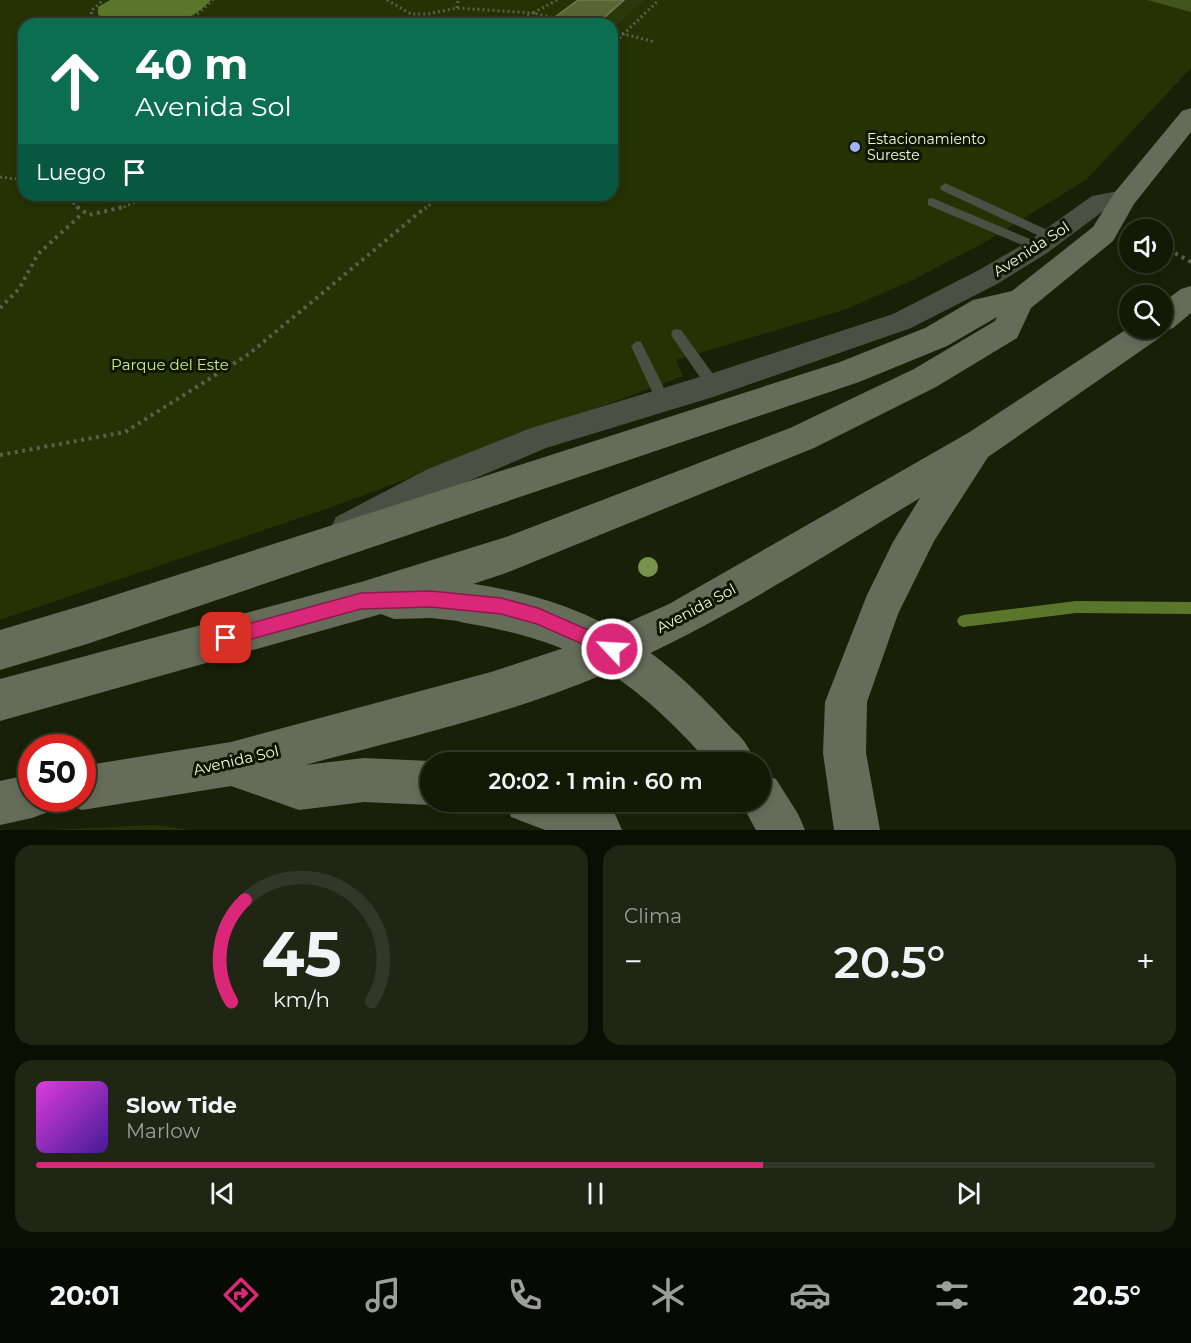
<!DOCTYPE html>
<html lang="es">
<meta charset="utf-8">
<style>
:root{--surface:#121905;--page:#1f2613;--text:#f1f3f6;--muted:#9ca09a;--line:#313827;--accent:#db2777}
body{margin:0;font-family:Montserrat,sans-serif;background:var(--page);color:var(--text);height:100vh;display:flex;flex-direction:column;font-size:22px;white-space:nowrap}
*{box-sizing:border-box;margin:0}
p{font-size:20px;color:var(--muted)}
.icon{flex:none;width:33px;height:33px;fill:none;stroke:currentColor;stroke-width:2;stroke-linecap:round;stroke-linejoin:round}
.map{position:relative;height:830px;overflow:hidden}
.panel{display:flex;flex-direction:column;gap:15px;padding:15px;background:#0a0e03;flex:1}
.panel>*{flex:none}
.guide{position:absolute;left:18px;top:18px;width:600px;height:183px;border-radius:18px;box-shadow:0 3px 9px #0003,0 0 0 2px var(--line);background:#0b6e4f;color:#fff;overflow:hidden}
.tools{position:absolute;left:1119px;top:219px;display:grid;gap:12px}
.tools a{display:grid;place-items:center;width:54px;height:54px;border-radius:50%;background:var(--surface);box-shadow:0 3px 9px #0003,0 0 0 2px var(--line);font-size:30px}
.speed{position:absolute;left:18px;top:734px;display:flex;gap:12px;font-size:30px;font-weight:700;text-align:center}
.speed>*{display:grid;place-content:center;width:78px;height:78px;border-radius:50%;background:var(--surface);box-shadow:0 3px 9px #0003,0 0 0 2px var(--line);line-height:1}
.speed .limit{border:9px solid #d22;background:#fff;color:#111}
.pin{position:absolute;display:grid;place-items:center;width:51px;height:51px;color:#fff;margin:-26px;border-radius:12px;box-shadow:0 3px 9px #0006}
.me{position:absolute;width:66px;margin:-33px;rotate:295deg;stroke-linejoin:round;filter:drop-shadow(0 0 4px #0008)}
.turn{display:flex;align-items:center;gap:21px;height:126px;padding:0 18px;font-size:27px}
.turn .icon{width:78px;height:78px;stroke-width:2.5}
.turn b{display:block;font-size:42px;line-height:51px}
.then{display:flex;align-items:center;height:57px;padding:0 18px;background:#0003;gap:12px;font-size:22px}
.big{font-size:45px;font-weight:600;line-height:1.1}
.panel .card{flex:1;display:flex;flex-direction:column;justify-content:center;gap:9px;min-width:0;padding:0 21px;border-radius:18px;background:var(--page)}
.panel .dial{align-items:center;gap:0}
.dial svg{height:156px;overflow:visible;fill:none;stroke:var(--line);stroke-width:7;stroke-linecap:round;text-anchor:middle}
.dial text{fill:var(--text);stroke:none}
.song{display:flex;align-items:center;gap:18px}
.cover{width:72px;height:72px;border-radius:9px;background:linear-gradient(135deg,hsl(300 70% 55%),hsl(260 70% 35%))}
.played{height:6px;border-radius:3px;background:linear-gradient(90deg,var(--accent) 65%,var(--line) 65%)}
.keys{display:flex;justify-content:space-around;direction:ltr}
.heat{display:flex;justify-content:space-between;align-items:center;font-size:33px;direction:ltr}
.panel .tiles{flex:1;display:grid;gap:15px;grid-template-columns:1fr 1fr}
.card:last-child{grid-column:span 2}
.trip{position:absolute;left:420px;top:752px;width:351px;height:60px;border-radius:30px;background:var(--surface);box-shadow:0 3px 9px #0003,0 0 0 2px var(--line);font-weight:600;line-height:60px;text-align:center}
.menu{display:flex;height:96px;justify-content:space-around;align-items:center;background:#070a02;color:var(--muted)}
.menu .icon{width:42px;height:42px}
.menu .active{color:var(--accent)}
.menu b{font-size:27px;color:var(--text)}
.map>svg:first-child{display:block}
.green{fill:#243204;fill-rule:evenodd}
.water{fill:#5b752a}
.lines{fill:none;stroke-linecap:round;stroke-linejoin:round}
.stream{fill:#5b752a;fill-rule:evenodd}
.path-far1{stroke:#59614a;stroke-width:3;stroke-dasharray:2 3;stroke-linecap:butt}
.path{stroke:#59614a;stroke-width:4;stroke-dasharray:3 4.5;stroke-linecap:butt}
.service{fill:#4b5044;fill-rule:evenodd}
.minor{fill:#4b5044;fill-rule:evenodd}
.secondary{fill:#656d5a;fill-rule:evenodd}
.secondary-bridge{stroke:#656d5a;stroke-width:40}
.tree{fill:#78924e}
.wall{fill:#43551e}
.shaded-wall{fill:#2a390c}
.building{fill:#566734;stroke:#6e7d50;stroke-width:1.5}
.route{fill:#db2777;stroke:#8e194d;stroke-width:1.5}
.poi-dot{fill:#a4b1fc;stroke:#0f1701;stroke-width:2}
.labels{text-anchor:middle;dominant-baseline:central;stroke-width:6;stroke-linejoin:round;paint-order:stroke}
.far-poi-label{font-size:14px;fill:#f0f7e7;stroke:#0f1701;text-anchor:start}
.street-label{font-size:15px;fill:#f0f7e7;stroke:#0f1701}
.park-label{font-size:15px;fill:#c7ee88;stroke:#0f1701}
</style>
<div class="map">
<svg width="1191" height="830" viewBox="0 0 1191 830">
<rect width="100%" height="100%" fill="#182107"/>
<g class="green">
<path d="M0 0H1191V68L1087 179 987 241 913 280 844 310 676 360 683 376 329 508 0 620ZM24 24H612V195H24Z"/>
<polygon points="155,825 191,830 48,830"/>
</g>
<path class="water" d="M110 0H211C184 29 161 24 127 17 117 16 108 19 98 15V7Z"/>
<g class="lines">
<polygon class="stream" points="1076,601 1191,602 1191,614 1076,613 963,627 959,625 957,621 959,617 963,615"/>
<g class="path-far1">
<polyline points="387,0 411,14 428,14 457,8 533,13 512,24"/>
<polyline points="557,0 533,13 558,19"/>
<polyline points="457,8 458,0"/>
<polyline points="93,24 91,11 103,0"/>
<polyline points="186,24 213,0"/>
<polyline points="612,31 655,42"/>
<polyline points="612,45 659,0"/>
<polyline points="0,177 24,180"/>
<polyline points="67,195 78,209"/>
<polyline points="119,209 152,195"/>
<polyline points="425,209 441,195"/>
</g>
<g class="path">
<polyline points="77,207 89,215 123,207"/>
<polyline points="1162,246 1191,262"/>
<polyline points="0,308 19,289 38,254 83,213"/>
<polyline points="0,455 125,432 249,354 426,207"/>
</g>
<g class="service">
<polygon points="945,183 1056,234 1058,237 1056,240 1048,240 941,190 940,187"/>
<polygon points="932,198 1042,244 1044,247 1038,251 1034,250 928,205 928,199"/>
<polygon points="677,329 681,330 718,381 720,385 718,389 708,389 673,338 671,334 673,330"/>
<polygon points="637,341 641,342 669,398 667,402 657,402 655,398 631,346"/>
</g>
<polygon class="minor" points="1124,190 1132,192 1135,198 1132,204 1106,209 1047,253 997,284 911,328 713,397 546,448 450,489 347,542 336,537 331,527 336,517 428,469 531,428 713,373 893,314 979,270 1029,241 1092,196"/>
<g class="secondary">
<polygon points="1191,108 1191,132 1134,204 1113,241 1031,308 1017,338 936,387 814,448 506,573 470,585 481,589 486,603 481,617 467,622 431,618 394,619 381,614 0,721 0,679 361,582 506,537 790,428 914,369 995,321 997,317 947,346 859,382 87,644 0,670 0,630 87,604 840,362 925,328 973,300 1012,291 1093,227 1115,192 1182,111"/>
<path d="M1191 286V313L1173 328 1165 331 1162 336 988 457 934 541 898 614 867 702 866 753 880 830H834L823 753 825 702 867 595 893 542 920 498C817 560 715 627 604 674 508 715 405 738 305 765L364 758 430 761 432 762H430V801H440L430 805 364 802 299 810 231 786 82 810 66 804 64 798H82V766L231 742 491 672 588 640 669 604 968 433 1130 327V328H1162V303L1181 289Z"/>
<path d="M717 721C737 729 747 742 755 762H706L696 742 702 727Z"/>
<polygon points="760,773 776,779 798,814 805,830 756,830 740,801 760,801"/>
<polygon points="32,774 32,798 53,798 48,812 32,818 0,825 0,781"/>
<polygon points="505,801 587,801 615,814 622,830 545,830 511,817"/>
</g>
<path class="secondary-bridge" d="M467 603C582 621 639 657 717 742"/>
</g>
<circle class="tree" cx="648" cy="567" r="10"/>
<g class="wall">
<polygon points="578,0 643,0 612,28 612,24 555,24 555,17"/>
<polygon points="1147,0 1191,0 1191,12"/>
</g>
<polygon class="shaded-wall" points="624,0 643,0 612,28 612,24 597,24"/>
<polygon class="building" points="578,0 624,0 597,24 576,24 555,17"/>
<polygon class="route" points="431,591 501,598 538,608 618,643 621,649 618,655 612,657 537,624 501,614 431,607 361,609 226,646 220,644 217,638 220,632 226,630 361,593"/>
<circle class="poi-dot" cx="855" cy="147" r="6"/>
<g class="labels">
<g class="far-poi-label">
<text x="867" y="139">Estacionamiento<tspan x="867" dy="16">Sureste</tspan></text>
</g>
<g class="street-label">
<text transform="translate(1031 249) rotate(-33)">Avenida Sol</text>
<text transform="translate(696 608) rotate(-28)">Avenida Sol</text>
<text transform="translate(236 760) rotate(-13)">Avenida Sol</text>
</g>
<g class="park-label">
<text x="170" y="364">Parque del Este</text>
</g>
</g>
</svg>
<div class="tools">
<a><svg class="icon" aria-label="sound" viewBox="0 0 24 24"><path d="M4 9h4l5-4v14l-5-4H4zM17 9q2 3 0 6"/></svg></a>
<a><svg class="icon" aria-label="search" viewBox="0 0 24 24"><circle cx="10" cy="10" r="6"/><path d="M15 15l6 6"/></svg></a>
</div>
<div class="speed"><div class="limit">50</div></div>
<div class="pin" style="left:226px;top:638px;background:#d93025"><svg class="icon" aria-label="arrive" viewBox="0 0 24 24"><path d="M6 21V4h12l-3 4 3 4H6"/></svg></div>
<svg class="me" style="left:612px;top:649px" viewBox="-20 -20 40 40"><circle r="17" fill="#db2777" stroke="#fff" stroke-width="3"/><path d="M0-11L8 9 0 5-8 9z" fill="#fff"/></svg>
<div class="trip">20:02 · 1 min · 60 m</div>
<div class="guide">
<div class="turn"><svg class="icon" aria-label="ahead" viewBox="0 0 24 24"><path d="M12 20V5M6 11l6-6 6 6"/></svg><div><b>40 m</b>Avenida Sol</div></div>
<div class="then">Luego<svg class="icon" aria-label="arrive" viewBox="0 0 24 24"><path d="M6 21V4h12l-3 4 3 4H6"/></svg></div>
</div>
</div>
<section class="panel">
<div class="tiles">
<div class="card dial"><svg viewBox="0 0 100 80">
<path d="M14 69A42 42 0 1 1 86 69"/>
<path d="M14 69A42 42 0 0 1 21 17" stroke="#db2777"/>
<text x="50" y="56" font-size="32" font-weight="700">45</text>
<text x="50" y="72" font-size="11">km/h</text>
</svg></div>
<div class="card"><p>Clima</p>
<div class="heat"><a>−</a><b class="big">20.5°</b><a>+</a></div>
</div>
<div class="card">
<div class="song"><i class="cover"></i><div><b>Slow Tide</b><p>Marlow</p></div></div>
<div class="played"></div>
<div class="keys"><svg class="icon" aria-label="previous" viewBox="0 0 24 24"><path d="M18 5L8 12l10 7zM5 5v14"/></svg><svg class="icon" aria-label="pause" viewBox="0 0 24 24"><path d="M8 5v14M16 5v14"/></svg><svg class="icon" aria-label="next" viewBox="0 0 24 24"><path d="M6 5l10 7-10 7zM19 5v14"/></svg></div>
</div>
</div>
</section>
<nav class="menu">
<b>20:01</b>
<svg class="icon active" aria-label="directions" viewBox="0 0 24 24"><path d="M12 3l9 9-9 9-9-9zM9 14v-3h6M13 9l2 2-2 2"/></svg>
<svg class="icon" aria-label="music" viewBox="0 0 24 24"><path d="M9 18V5l10-2v13"/><circle cx="6" cy="18" r="3"/><circle cx="16" cy="16" r="3"/></svg>
<svg class="icon" aria-label="phone" viewBox="0 0 24 24"><path d="M5 4h4l2 5-3 2q2 4 5 5l2-3 5 2v4C11 20 4 13 5 4z"/></svg>
<svg class="icon" aria-label="climate" viewBox="0 0 24 24"><path d="M12 3v18M4 7l16 10M4 17L20 7"/></svg>
<svg class="icon" aria-label="car" viewBox="0 0 24 24"><path d="M5 17H2v-5l4-1 3-4h7l3 4 3 1v5h-3M9 17h6M6 11h13"/><circle cx="7" cy="17" r="2"/><circle cx="17" cy="17" r="2"/></svg>
<svg class="icon" aria-label="filters" viewBox="0 0 24 24"><path d="M4 7h16M4 17h16"/><circle cx="9" cy="7" r="2"/><circle cx="15" cy="17" r="2"/></svg>
<b>20.5°</b>
</nav>
